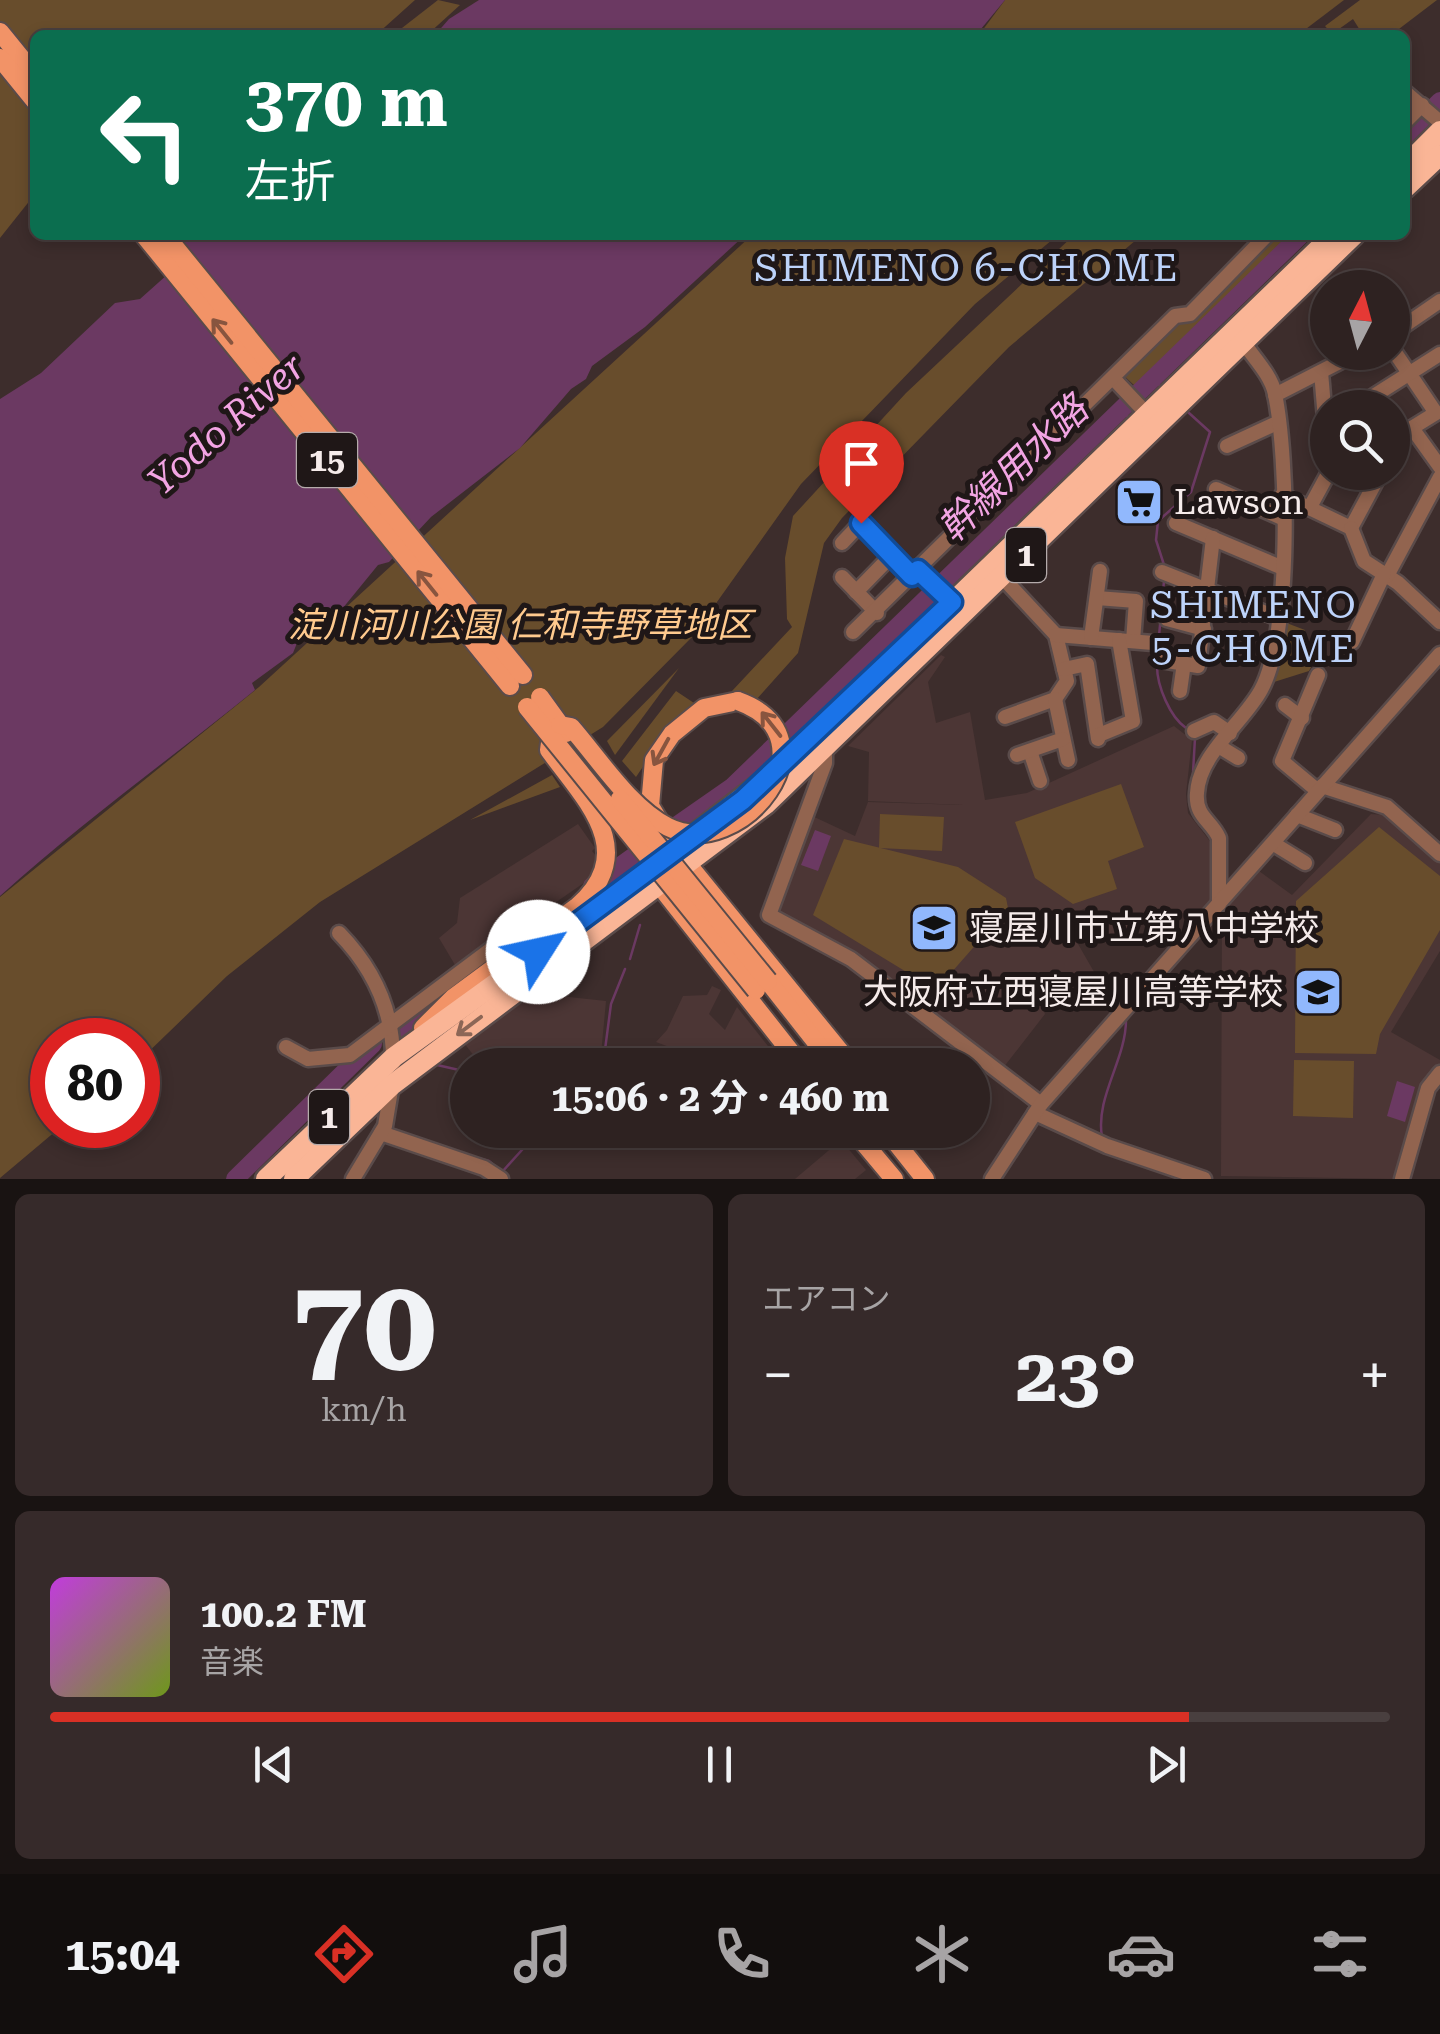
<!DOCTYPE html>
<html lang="ja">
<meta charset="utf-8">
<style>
:root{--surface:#2e2221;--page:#362a2a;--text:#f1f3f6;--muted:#a7a4a5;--line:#493f3f;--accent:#d93025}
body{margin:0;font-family:"Roboto Serif","Noto Sans JP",serif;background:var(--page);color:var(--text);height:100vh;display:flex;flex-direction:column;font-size:38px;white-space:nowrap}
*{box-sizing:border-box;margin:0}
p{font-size:32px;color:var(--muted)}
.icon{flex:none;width:55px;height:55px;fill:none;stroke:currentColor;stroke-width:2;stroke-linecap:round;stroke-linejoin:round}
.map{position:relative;height:1179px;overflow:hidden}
.details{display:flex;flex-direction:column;gap:15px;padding:15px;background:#191312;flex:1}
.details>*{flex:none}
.hud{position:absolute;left:30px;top:30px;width:1380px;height:210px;border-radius:15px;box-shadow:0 5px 15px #0003,0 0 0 2px var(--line);background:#0b6e4f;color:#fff;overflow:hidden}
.needle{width:65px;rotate:6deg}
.tools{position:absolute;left:1310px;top:270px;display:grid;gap:20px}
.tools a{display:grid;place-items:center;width:100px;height:100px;border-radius:50%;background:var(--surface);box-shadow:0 5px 15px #0003,0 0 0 2px var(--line);font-size:50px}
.speed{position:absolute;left:30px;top:1018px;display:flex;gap:20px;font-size:50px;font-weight:700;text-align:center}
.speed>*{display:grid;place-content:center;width:130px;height:130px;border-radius:50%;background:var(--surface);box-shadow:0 5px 15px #0003,0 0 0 2px var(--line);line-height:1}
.speed .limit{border:15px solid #d22;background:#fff;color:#111}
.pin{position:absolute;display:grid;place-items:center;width:85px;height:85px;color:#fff;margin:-102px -42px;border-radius:50% 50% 50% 0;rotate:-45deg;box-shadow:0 0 10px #0007}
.pin .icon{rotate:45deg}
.me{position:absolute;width:110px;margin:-55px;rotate:55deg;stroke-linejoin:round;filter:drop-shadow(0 0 8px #0008)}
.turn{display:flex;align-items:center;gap:35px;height:210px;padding:0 50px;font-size:45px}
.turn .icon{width:130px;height:130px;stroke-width:2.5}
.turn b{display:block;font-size:70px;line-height:85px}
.big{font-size:75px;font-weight:700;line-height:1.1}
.details .widget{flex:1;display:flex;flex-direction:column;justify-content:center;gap:15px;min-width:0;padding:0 35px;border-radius:15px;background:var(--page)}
.details .dial{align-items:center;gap:0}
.dial b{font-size:130px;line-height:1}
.song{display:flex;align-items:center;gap:30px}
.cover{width:120px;height:120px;border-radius:15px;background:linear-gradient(135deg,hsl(290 70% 55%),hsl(80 70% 35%))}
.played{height:10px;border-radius:5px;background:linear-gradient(90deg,var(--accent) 85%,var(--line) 85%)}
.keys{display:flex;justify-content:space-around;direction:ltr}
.heat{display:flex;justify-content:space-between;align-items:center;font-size:55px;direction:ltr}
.details .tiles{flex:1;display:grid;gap:15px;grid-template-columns:1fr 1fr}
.widget:last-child{grid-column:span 2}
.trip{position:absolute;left:450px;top:1048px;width:540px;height:100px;border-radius:50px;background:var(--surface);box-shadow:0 5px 15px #0003,0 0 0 2px var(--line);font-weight:700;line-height:100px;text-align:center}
.dock{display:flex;height:160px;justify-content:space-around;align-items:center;background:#120e0d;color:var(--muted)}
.dock .icon{width:70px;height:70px}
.dock .on{color:var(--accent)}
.dock b{font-size:45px;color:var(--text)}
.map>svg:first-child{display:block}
.built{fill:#4c3635}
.green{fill:#684d2c}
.water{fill:#6b3962}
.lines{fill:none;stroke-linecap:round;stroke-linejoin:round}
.stream{stroke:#6b3962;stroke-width:2.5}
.river{stroke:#6b3962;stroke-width:18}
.minor-casing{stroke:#5a4b4a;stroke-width:19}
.major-casing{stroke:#5a4b4a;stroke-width:22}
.highway-casing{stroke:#5a4b4a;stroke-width:25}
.minor{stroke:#92644f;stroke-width:14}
.major{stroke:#f29367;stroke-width:18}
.highway{stroke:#fab596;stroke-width:20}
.major-bridge-casing{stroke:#5a4b4a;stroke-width:22;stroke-linecap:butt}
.major-bridge{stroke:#f29367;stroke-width:18}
.oneway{stroke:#88553f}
.oneway2{stroke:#8c6656}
.route-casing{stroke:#114b97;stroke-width:25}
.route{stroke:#1a73e8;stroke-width:18}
.labels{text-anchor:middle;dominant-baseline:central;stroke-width:10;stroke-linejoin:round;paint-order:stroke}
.shield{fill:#1f1717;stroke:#b5abab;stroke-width:2.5}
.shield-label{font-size:32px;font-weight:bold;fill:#f5ebea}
.poi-label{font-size:35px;fill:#f5ebea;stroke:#1f1717;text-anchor:start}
.park-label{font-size:35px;font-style:italic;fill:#ffca8e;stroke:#1f1717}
.neighbourhood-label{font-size:38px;letter-spacing:2.5px;fill:#bdd3fa;stroke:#1f1717}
.water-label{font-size:38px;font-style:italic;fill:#f2a4e3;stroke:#1f1717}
</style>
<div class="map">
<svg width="1440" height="1179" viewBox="0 0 1440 1179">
<rect width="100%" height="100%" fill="#3d2d2c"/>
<g class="built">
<polygon points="941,655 945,657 928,682 936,723 970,712 985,800 1027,793 1174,726 1192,740 1186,794 1188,813 1213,845 1212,901 1199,914 1172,913 1109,936 1090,906 1058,921 1078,944 1097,977 1043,1009 1045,1014 1000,1072 775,911 808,814 855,836 868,802 963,805 868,801 869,752 848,746"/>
<polygon points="1371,814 1385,815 1440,862 1440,951 1391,1032 1440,1060 1440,1065 1427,1081 1398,1179 1221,1176 1222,911 1259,871 1292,895"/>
<polygon points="578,824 595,848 592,851 602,863 601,871 458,970 439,938 457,923 460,898"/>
<polygon points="712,986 721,990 709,1014 725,1030 737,1007 779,1060 776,1065 732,1065 712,1055 709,1062 656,1042 667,1030 683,996 707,995"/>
<polygon points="532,993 606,1001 600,1065 481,1065 464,1043"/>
<polygon points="841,1140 866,1170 855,1179 795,1179"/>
</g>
<g class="green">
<polygon points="0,0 415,0 376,35 35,35 35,194 0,238"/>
<polygon points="438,0 460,5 427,35 393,35"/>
<polygon points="1005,0 1344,0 1298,35 979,35"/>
<polygon points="1360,0 1437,0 1391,35 1363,35 1353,19 1332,34 1325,26"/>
<polygon points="752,235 1058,235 975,304 801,484 692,637 603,727 320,902 227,976 138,1062 138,1040 52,1040 52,1125 63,1125 0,1178 0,897 259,687"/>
<polygon points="1074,235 1142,235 1009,347 842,518 824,543 798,653 756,700 732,691 792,627 787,619 785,558 793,516 906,393"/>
<polygon points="1277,235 1291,235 1135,386 1122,374 1180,318 1198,316"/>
<polygon points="1284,622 1305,630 1304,639 1321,648 1309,671 1268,684"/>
<polygon points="679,668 615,755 607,741"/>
<polygon points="676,691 697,705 669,728 636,777 622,761"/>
<polygon points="552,775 560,787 470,820"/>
<polygon points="1121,784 1144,847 1108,861 1117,889 1073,904 1035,878 1015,822"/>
<polygon points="880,814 944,817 942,851 879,848"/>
<polygon points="1379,827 1440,876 1440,930 1380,1034 1376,1054 1295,1053 1296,901"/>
<polygon points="844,839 958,867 1006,898 1008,908 936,990 813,915"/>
<polygon points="1294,1060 1354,1061 1353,1118 1293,1116"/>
</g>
<g class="water">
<polygon points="479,0 1005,0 976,35 435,35 449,19"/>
<path d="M154 235H745L645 327 592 366 586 379 571 389 520 448 431 517 389 562 378 565 338 614 328 617 304 641 299 638 293 653 252 683 255 690C170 759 81 823 0 896V399L41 373 115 303 140 299 177 266Z"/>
<polygon points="815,830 831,836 818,871 801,865"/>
<polygon points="1397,1081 1415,1087 1405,1122 1387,1116"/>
</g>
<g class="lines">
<g class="stream">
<polyline points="1153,379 1159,385"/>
<polyline points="1124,407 1127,416"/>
<polyline points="1165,568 1156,540 1158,521 1191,492 1210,432 1189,413"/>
<polyline points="1157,658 1164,581"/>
<path d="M1157 666C1157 686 1170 717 1186 728"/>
<polyline points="1191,808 1195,738"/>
<polyline points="630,959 640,925"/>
<polyline points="437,1065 468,1072"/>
<polyline points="603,1065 611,1004 625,969"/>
<path d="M1102 1137C1095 1097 1126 1060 1126 1020L1216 915"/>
<polyline points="463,1154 489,1161 500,1171"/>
<polyline points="502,1172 540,1130"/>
</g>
<g class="river">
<polyline points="1405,136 1440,101"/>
<polyline points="676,826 732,787 1301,235"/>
<polyline points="592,886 652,843"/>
<polyline points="506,948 538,925"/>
<polyline points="399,1029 459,984"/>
<polyline points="235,1179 373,1044"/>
</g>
<g class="minor-casing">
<g id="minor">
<polyline points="1405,92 1440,122"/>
<polyline points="1405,122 1422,105"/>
<polyline points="1392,334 1440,301"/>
<polyline points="1392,348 1436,413 1402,434 1392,452"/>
<polyline points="1321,372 1328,454"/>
<polyline points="1113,378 1147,414"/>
<polyline points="1275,395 1359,352"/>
<polyline points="1365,408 1369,399 1440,354"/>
<polyline points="1412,428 1440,467"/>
<polyline points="1227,446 1277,423"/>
<polyline points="1216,489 1282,518"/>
<polyline points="1282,495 1351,528 1381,472"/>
<polyline points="1310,507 1329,472"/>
<polyline points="1176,523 1283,568"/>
<polyline points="1351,528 1364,561 1398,583 1440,622"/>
<polyline points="842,543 861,523 912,576"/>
<polyline points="918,570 952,603"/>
<polyline points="1162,572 1278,618"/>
<polyline points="1387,576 1440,477"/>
<polyline points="842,577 877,613"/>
<polyline points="1002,577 1056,635 1067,681 1055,699 1005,717"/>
<polyline points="856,592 892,555"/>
<polyline points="1097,598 1136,601 1133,641"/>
<polyline points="1167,619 1204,629"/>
<polyline points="853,632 1175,316 1190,314 1267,235"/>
<polyline points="1056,635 1153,643"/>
<polyline points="1091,638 1100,571"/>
<polyline points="1352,642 1384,574"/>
<polyline points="1161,660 1198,666 1213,538"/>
<polyline points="1064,669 1087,664 1098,739"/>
<polyline points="1180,691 1184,663"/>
<polyline points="1055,699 1068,760"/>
<polyline points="1285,705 1302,718"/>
<polyline points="1194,731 1214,722 1230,733"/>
<polyline points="1099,735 1133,721 1119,640"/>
<polyline points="1220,747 1238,758"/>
<polyline points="825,748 825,763 769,915 851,959 1041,1104"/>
<polyline points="1030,751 1040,781"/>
<polyline points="1017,755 1063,739"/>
<polyline points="1322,786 1387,807 1440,854"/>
<polyline points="1318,791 1282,761 1318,675"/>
<polyline points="1297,815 1335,830"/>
<polyline points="1274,844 1305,863"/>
<path d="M1219 904V838C1211 820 1195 817 1197 793 1199 754 1243 723 1261 690 1292 633 1288 458 1275 394 1271 375 1254 358 1243 342"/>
<path d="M339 933C374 969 394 1011 393 1063"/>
<polyline points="286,1047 308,1059 350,1055 499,943"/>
<polyline points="1035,1113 1107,1146 1204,1179"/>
<polyline points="381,1133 484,1168 501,1179"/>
<polyline points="353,1179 385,1126 392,1084"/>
<polyline points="992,1179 1041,1104 1440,654"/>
<polyline points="1402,1179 1428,1088 1440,1073"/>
</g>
</g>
<g class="major-casing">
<g id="major">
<polyline points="0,32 35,75"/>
<polyline points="0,58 35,101"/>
<polyline points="144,235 510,686"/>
<polyline points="165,235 523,675"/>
<polyline points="738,701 704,708 672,734 654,760 650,806 677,851 851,1065"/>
<polyline points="653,877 801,1065"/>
<polyline points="768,981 834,1065"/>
<path d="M423 1028 453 998 578 906C640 850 585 800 549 750L551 736"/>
<polyline points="853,1130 894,1179"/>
<polyline points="886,1130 925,1179"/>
</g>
</g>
<g class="highway-casing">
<g id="highway">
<polyline points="1405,166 1440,131"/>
<polyline points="1405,188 1440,155"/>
<polyline points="266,1179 394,1057 597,910 782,767 1333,235"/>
<polyline points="294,1179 392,1085 766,804 1354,235"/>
</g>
</g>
<use href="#minor" class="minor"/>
<use href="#major" class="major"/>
<use href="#highway" class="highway"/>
<g class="major-bridge-casing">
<g id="major-bridge">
<polyline points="540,697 566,733"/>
<polyline points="527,707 756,990"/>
<path d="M560 725 571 727C599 759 630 808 668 827 740 863 840 738 738 701"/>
<polyline points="620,799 768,981"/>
</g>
</g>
<use href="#major-bridge" class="major-bridge"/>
</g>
<defs><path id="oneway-shaft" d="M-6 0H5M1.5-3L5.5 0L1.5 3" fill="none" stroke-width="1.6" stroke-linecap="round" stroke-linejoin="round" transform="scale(2.5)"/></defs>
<g class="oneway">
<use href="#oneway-shaft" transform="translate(222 331) rotate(-129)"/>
<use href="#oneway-shaft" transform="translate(427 583) rotate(-129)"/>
<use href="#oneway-shaft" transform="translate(771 724) rotate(-128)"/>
<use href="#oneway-shaft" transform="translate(661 752) rotate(119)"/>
</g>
<use class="oneway2" href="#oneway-shaft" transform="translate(469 1026) rotate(143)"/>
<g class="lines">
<g class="route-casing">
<polyline id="route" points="538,952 743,800 952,602 918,570 912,576 861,523"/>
</g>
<use href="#route" class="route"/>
</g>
<defs>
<g id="supermarket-square" transform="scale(2.5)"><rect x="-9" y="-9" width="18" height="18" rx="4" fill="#91b8fd" stroke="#1f1717"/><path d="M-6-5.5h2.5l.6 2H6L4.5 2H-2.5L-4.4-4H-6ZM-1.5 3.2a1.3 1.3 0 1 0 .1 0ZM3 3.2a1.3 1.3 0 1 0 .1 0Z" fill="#111"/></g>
<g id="school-square" transform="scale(2.5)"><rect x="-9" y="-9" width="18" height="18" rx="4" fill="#91b8fd" stroke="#1f1717"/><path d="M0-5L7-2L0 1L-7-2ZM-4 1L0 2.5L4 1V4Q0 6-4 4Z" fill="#111"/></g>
</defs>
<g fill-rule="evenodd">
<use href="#supermarket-square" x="1139" y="502"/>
<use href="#school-square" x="934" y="928"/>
<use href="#school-square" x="1318" y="992"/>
</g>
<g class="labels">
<g class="shield">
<rect x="297" y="433" width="60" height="54" rx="8"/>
<rect x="1006" y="528" width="40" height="54" rx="8"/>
<rect x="309" y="1090" width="40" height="54" rx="8"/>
</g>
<g class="shield-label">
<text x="327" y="460">15</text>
<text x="1026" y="555">1</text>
<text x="329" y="1117">1</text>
</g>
<g class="poi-label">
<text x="1174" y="502">Lawson</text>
<text x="969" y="928">寝屋川市立第八中学校</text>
<text x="1283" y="992" text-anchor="end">大阪府立西寝屋川高等学校</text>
</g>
<g class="park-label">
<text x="520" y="625">淀川河川公園 仁和寺野草地区</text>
</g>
<g class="neighbourhood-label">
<text x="967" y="268">SHIMENO 6-CHOME</text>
<text x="1254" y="605">SHIMENO<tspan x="1254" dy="44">5-CHOME</tspan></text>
</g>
<g class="water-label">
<text transform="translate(226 424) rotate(-41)">Yodo River</text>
<text transform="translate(1013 469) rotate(-44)">幹線用水路</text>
</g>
</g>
</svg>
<div class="tools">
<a><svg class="needle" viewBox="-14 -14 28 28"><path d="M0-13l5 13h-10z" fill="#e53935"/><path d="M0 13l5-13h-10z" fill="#a7a4a5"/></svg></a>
<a><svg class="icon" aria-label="search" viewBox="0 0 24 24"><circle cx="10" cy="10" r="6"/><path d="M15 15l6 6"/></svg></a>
</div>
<div class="speed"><div class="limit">80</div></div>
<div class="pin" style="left:861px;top:523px;background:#d93025"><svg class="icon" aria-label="arrive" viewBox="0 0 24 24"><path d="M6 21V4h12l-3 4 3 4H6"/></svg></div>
<svg class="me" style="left:538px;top:952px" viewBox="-20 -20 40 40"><circle r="19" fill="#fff"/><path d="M0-13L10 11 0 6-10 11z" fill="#1a73e8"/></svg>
<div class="trip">15:06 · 2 分 · 460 m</div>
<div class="hud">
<div class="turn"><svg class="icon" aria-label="left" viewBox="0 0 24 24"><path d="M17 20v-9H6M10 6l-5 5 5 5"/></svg><div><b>370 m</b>左折</div></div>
</div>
</div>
<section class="details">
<div class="tiles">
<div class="widget dial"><b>70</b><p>km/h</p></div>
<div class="widget"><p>エアコン</p>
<div class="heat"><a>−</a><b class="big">23°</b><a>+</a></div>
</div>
<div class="widget">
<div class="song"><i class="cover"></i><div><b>100.2 FM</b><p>音楽</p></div></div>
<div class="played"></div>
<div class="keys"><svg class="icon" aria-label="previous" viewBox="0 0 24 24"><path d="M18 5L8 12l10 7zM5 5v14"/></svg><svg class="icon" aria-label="pause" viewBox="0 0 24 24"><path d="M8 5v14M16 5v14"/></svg><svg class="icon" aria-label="next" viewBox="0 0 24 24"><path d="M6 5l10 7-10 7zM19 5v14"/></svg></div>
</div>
</div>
</section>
<nav class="dock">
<b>15:04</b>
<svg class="icon on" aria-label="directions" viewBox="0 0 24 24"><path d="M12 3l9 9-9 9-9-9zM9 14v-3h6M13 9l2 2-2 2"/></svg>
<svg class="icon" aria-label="music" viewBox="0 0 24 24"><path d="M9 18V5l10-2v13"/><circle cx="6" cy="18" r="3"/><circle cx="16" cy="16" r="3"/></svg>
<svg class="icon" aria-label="phone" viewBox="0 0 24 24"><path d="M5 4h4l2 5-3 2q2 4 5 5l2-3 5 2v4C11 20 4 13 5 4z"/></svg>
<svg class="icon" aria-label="climate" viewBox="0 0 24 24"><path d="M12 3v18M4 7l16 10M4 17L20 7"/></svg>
<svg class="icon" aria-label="car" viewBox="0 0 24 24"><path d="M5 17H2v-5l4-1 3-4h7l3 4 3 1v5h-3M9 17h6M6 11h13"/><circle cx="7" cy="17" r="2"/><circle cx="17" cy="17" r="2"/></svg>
<svg class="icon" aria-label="filters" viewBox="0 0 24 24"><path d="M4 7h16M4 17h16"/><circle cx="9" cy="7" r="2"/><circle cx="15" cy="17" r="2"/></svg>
</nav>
